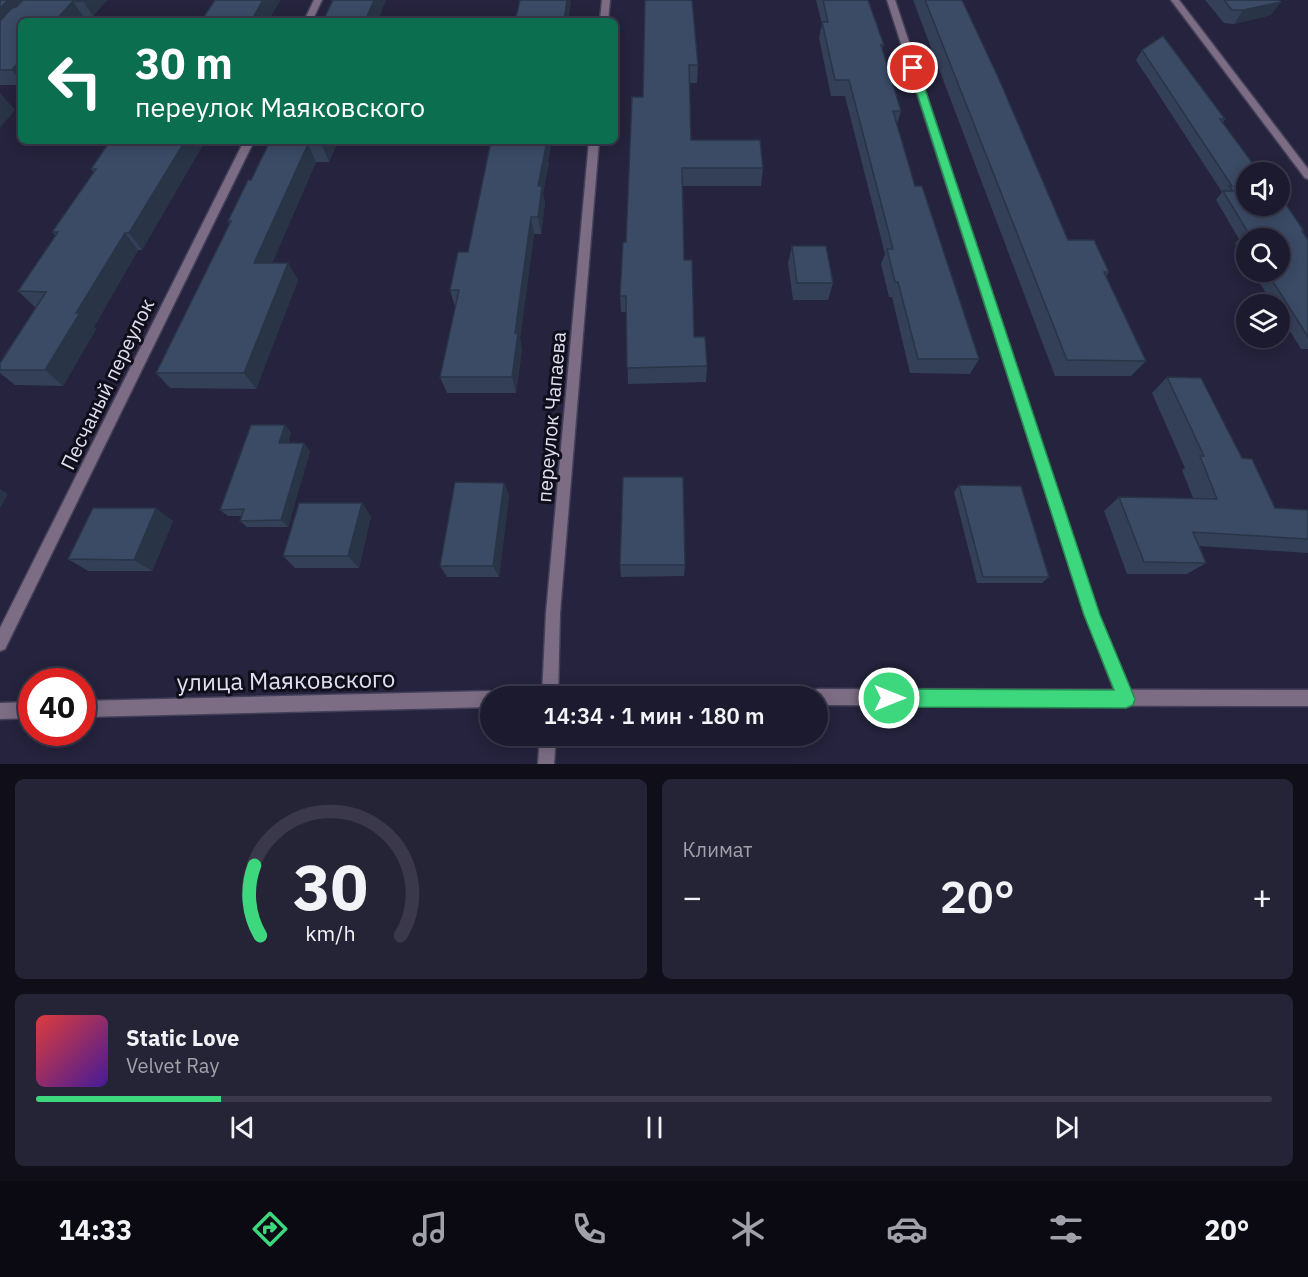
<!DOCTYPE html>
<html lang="ru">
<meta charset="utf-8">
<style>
:root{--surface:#1c1a2e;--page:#252336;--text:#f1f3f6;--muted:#a0a1aa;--line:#3a384a;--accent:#3dd77e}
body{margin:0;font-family:"IBM Plex Sans",sans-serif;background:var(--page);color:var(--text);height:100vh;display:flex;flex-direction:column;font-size:22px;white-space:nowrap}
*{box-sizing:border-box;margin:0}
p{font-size:20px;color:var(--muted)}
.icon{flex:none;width:33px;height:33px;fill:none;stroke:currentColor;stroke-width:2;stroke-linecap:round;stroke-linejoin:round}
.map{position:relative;height:764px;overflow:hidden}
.side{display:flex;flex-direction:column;gap:15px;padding:15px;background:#0f0e19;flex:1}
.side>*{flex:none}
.banner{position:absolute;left:18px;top:18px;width:600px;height:126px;border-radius:9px;box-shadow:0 3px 15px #0003,0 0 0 2px var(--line);background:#0b6e4f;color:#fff;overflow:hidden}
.controls{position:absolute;left:1236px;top:162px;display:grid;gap:12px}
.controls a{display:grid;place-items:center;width:54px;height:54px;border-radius:50%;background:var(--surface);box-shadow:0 3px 15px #0003,0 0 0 2px var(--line);font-size:30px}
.speed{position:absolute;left:18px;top:668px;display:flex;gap:12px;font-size:30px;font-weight:700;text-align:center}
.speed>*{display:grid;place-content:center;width:78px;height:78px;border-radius:50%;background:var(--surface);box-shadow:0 3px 15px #0003,0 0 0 2px var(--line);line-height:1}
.speed .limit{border:9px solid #d22;background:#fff;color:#111}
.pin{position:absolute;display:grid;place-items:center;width:51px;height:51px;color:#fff;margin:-26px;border:3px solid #fff;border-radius:50%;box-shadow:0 2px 6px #0007}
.me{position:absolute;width:66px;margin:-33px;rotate:90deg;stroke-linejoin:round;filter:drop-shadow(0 0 4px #0008)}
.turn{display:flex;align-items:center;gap:21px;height:126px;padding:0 18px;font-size:27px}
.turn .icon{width:78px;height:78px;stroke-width:2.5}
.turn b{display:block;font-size:42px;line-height:51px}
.big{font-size:45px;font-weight:600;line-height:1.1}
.side .tile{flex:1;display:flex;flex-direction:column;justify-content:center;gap:9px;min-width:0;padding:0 21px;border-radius:9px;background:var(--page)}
.side .dial{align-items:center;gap:0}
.dial svg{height:156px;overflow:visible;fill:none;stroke:var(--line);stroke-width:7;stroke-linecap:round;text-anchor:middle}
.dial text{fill:var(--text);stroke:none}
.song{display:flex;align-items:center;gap:18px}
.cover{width:72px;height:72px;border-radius:9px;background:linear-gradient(135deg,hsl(0 70% 55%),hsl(260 70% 35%))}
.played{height:6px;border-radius:3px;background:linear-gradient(90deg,var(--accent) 15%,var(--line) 15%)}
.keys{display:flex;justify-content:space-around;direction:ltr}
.heat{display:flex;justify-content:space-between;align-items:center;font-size:33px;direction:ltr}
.side .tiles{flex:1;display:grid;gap:15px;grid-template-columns:1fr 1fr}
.tile:last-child{grid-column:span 2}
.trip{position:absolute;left:480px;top:686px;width:348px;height:60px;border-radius:30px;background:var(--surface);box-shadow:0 3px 15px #0003,0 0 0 2px var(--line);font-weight:600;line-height:60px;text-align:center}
.dock{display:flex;height:96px;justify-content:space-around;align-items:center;background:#0b0a12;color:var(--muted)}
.dock .icon{width:42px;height:42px}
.dock .current{color:var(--accent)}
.dock b{font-size:27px;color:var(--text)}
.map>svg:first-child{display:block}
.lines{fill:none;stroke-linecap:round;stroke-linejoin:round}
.minor-casing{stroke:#43415a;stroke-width:3}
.tertiary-casing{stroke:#43415a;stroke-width:3}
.minor{fill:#7c6d84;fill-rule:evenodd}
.tertiary{fill:#7c6d84;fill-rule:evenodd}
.wall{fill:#334057}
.shaded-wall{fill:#293447}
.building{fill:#3b4b65;stroke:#293447;stroke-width:1.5}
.route{fill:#3dd77e;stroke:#288c52;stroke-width:1.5}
.labels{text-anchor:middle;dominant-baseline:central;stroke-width:6;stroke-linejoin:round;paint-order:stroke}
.street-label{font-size:20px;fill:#e0dff1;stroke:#0f0e1a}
.near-street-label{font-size:24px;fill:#e0dff1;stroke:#0f0e1a}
</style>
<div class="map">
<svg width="1308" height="764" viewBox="0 0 1308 764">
<rect width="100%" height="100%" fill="#25233d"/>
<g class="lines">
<g class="minor-casing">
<g id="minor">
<polygon points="314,0 322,0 312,21 304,21"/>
<polygon points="602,0 610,0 608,21 600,21"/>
<polygon points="887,0 895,0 1099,615 1134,699 1132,705 1126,707 1120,705 1085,615"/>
<polygon points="1171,0 1179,0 1308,169 1308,179 1305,178"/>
<polygon points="244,141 254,141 5,649 0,651 0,628"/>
<polygon points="589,141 599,141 560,613 558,696 542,696 546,613"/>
</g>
</g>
<g class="tertiary-casing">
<g id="tertiary">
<polygon points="548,688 568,688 574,690 576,696 540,696 542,690"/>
<polygon points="818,689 1308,690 1308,706 818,705 818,696 811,696 812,691"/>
<polygon points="490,691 497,696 490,696 490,707 82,717 82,701"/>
<polygon points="32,702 32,718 0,719 0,703"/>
<polygon points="540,735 556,735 554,764 538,764"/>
</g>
</g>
<use href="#minor" class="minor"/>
<use href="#tertiary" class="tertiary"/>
</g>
<g class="wall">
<polygon points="0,0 107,0 93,16 83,16 21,21 21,85 0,85"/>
<polygon points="645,0 698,65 697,83 689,83 691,140 763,168 761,186 683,186 684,260 694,337 707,366 706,382 628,384 626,312 621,312 620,296 643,97"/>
<polygon points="816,0 868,0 884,45 882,50 901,111 897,124 915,186 979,359 970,374 910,373 892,297 889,297 881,264 885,254 845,96 831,96 819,38 822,24"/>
<polygon points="913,0 962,0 1068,240 1109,272 1106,277 1146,361 1131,376 1055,376"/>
<polygon points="1205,0 1279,0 1271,15 1234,24 1224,23"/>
<polygon points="1142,50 1225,119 1223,122 1246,172 1304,231 1303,233 1308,240 1308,349 1301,349 1280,315 1280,304 1273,304 1253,272 1280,272 1246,238 1246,261 1235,243 1239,239 1216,200 1222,192 1136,60"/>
<polygon points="110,141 205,141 142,250 138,250 94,327 96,329 63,386 15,385 0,373 0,363 36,308 18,291 56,236 52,232 94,173 91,169"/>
<polygon points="270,141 338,141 329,162 316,162 272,263 288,263 298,280 256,389 170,388 156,373 229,224 228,221 251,180"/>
<polygon points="549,162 543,193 545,203 541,234 534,234 520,339 522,349 516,393 447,393 440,377 455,307 450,290"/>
<polygon points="792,246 833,283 828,300 793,300 788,263"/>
<polygon points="1167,377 1242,458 1275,508 1308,510 1308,553 1199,546 1206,563 1187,574 1127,574 1104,511 1119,497 1193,498 1182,470 1185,468 1152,393"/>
<polygon points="285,425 291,433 288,443 310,451 288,527 247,527 240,521 241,516 228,516 220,510"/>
<polygon points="504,483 509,496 499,577 447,577 440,566"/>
<polygon points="959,485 1049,577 1042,583 977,583 954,492"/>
<polygon points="371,516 359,568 295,568 283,556"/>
<polygon points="173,521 152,571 88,571 68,559"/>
<polygon points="620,565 685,565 684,576 621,577"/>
</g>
<g class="shaded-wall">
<polygon points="8,0 33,0 0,35 0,8"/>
<polygon points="85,0 107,0 93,16 83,1"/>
<polygon points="263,0 281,0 268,21 251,21"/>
<polygon points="374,0 386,0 378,21 365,21"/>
<polygon points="567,0 570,0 571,3 568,21 564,21"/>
<polygon points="73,1 83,16 79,21 55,21"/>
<polygon points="1281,2 1271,15 1234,24 1243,10"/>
<polygon points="21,59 21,81 12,70"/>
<polygon points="0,93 15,110 0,128"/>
<polygon points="185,141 205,141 142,250 129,233"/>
<polygon points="323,141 338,141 329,162 322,145"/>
<polygon points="547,141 552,141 543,193 545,203 541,234 538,217 538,186"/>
<polygon points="308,144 316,162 265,280 254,263"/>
<polygon points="531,217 534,234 520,339 522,349 516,393 512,377 515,333"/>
<polygon points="125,233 138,250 94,327 96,329 63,386 45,370 76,313"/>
<polygon points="288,263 298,280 256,389 244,373"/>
<polygon points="285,425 291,433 285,451 279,443"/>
<polygon points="304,443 310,451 288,527 281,520"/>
<polygon points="504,483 509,496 499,577 493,566"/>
<polygon points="0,489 8,494 0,508"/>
<polygon points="362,503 371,516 359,568 348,556"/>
<polygon points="156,508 173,521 152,571 134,560"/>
</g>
<g class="building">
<polygon points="0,0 8,0 0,8"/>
<polygon points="23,0 85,0 83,1 73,1 55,21 21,21 21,59 12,70 0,70 0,21 12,8 16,7"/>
<polygon points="215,0 263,0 251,21 201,21"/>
<polygon points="331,0 374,0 365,21 323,21 333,0"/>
<polygon points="520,0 567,0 564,21 515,21"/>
<polygon points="645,0 692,0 698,65 689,65 691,140 760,140 763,168 682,168 684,260 692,260 694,337 705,337 707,366 627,368 626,296 620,296 623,242 626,242 632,97 643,97"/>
<polygon points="823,0 868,0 884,45 881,45 901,111 893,111 915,186 922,186 979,359 918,359 898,282 895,282 887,249 893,249 849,80 835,80 822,22 828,22"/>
<polygon points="925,0 962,0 999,79 1068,240 1094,240 1109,272 1104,272 1146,361 1067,360"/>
<polygon points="1224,0 1279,0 1281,2 1243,10 1232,10"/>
<polygon points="1163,36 1225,119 1220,119 1259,172 1246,172 1246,206 1280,206 1280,197 1281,197 1304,231 1302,231 1308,240 1308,337 1267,272 1280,272 1280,238 1246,239 1243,234 1249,234 1223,191 1233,191 1229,186 1232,186 1142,50"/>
<polygon points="110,141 185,141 129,233 125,233 76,313 80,313 45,370 0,370 0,363 46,292 18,291 58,232 52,232 96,169 91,169"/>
<polygon points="270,141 323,141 322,145 308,144 254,263 288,263 244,373 156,373 231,221 228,221 248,180 251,180"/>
<polygon points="491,141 547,141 538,186 542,186 538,217 531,217 515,333 518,333 512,377 440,377 459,290 450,290 458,252 468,252"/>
<polygon points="792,246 826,246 833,283 797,283"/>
<polygon points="1167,377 1201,378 1242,458 1252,459 1275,508 1308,510 1308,539 1193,532 1206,563 1144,562 1119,497 1217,499 1200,456 1204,456"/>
<polygon points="251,425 285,425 279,443 304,443 281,520 240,521 244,509 220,510"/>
<polygon points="623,477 683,477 685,565 620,565"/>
<polygon points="455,482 504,483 493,566 440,566"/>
<polygon points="959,485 1021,486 1049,577 983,577"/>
<polygon points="299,503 362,503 348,556 283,556"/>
<polygon points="93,508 156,508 134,560 68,559"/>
</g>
<polygon class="route" points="910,66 918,68 1100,615 1135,699 1133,705 1126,708 889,707 882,704 880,698 882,691 889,689 1114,690 1084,615 909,68"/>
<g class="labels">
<g class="street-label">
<text transform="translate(107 384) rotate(-64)">Песчаный переулок</text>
<text transform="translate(551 417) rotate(-85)">переулок Чапаева</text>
</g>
<g class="near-street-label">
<text transform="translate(286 680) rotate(-1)">улица Маяковского</text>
</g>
</g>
</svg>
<div class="controls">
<a><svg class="icon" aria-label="sound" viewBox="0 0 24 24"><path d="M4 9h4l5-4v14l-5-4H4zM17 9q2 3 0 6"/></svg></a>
<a><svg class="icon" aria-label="search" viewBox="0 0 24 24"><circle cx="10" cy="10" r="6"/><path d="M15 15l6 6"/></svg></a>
<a><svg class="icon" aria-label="layers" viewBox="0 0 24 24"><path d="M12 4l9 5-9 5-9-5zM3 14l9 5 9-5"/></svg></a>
</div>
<div class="speed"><div class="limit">40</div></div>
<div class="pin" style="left:913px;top:68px;background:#d93025"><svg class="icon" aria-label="arrive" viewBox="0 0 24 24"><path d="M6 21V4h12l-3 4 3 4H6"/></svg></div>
<svg class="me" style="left:889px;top:698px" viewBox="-20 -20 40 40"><circle r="17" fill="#3dd77e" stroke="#fff" stroke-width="3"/><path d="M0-11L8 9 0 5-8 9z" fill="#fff"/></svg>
<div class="trip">14:34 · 1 мин · 180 m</div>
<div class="banner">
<div class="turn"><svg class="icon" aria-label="left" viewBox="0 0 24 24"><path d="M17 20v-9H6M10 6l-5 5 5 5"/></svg><div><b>30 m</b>переулок Маяковского</div></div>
</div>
</div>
<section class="side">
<div class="tiles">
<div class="tile dial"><svg viewBox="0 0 100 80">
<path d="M14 69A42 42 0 1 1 86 69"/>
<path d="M14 69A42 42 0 0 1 11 33" stroke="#3dd77e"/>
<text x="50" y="56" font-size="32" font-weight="700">30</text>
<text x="50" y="72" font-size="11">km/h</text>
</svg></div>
<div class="tile"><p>Климат</p>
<div class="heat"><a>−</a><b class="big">20°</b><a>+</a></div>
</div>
<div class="tile">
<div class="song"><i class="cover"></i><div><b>Static Love</b><p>Velvet Ray</p></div></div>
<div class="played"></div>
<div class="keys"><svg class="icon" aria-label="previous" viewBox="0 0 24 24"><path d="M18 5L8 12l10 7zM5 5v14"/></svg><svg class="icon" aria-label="pause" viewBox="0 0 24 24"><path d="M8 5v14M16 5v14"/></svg><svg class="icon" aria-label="next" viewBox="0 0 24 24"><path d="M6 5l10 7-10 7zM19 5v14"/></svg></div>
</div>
</div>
</section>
<nav class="dock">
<b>14:33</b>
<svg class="icon current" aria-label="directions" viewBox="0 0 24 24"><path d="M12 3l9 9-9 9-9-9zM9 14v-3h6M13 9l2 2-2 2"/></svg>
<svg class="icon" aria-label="music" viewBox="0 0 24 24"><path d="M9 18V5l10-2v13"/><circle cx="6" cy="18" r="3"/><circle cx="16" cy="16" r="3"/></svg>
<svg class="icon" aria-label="phone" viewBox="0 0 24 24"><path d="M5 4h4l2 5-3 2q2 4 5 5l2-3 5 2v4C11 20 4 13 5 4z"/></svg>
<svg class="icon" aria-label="climate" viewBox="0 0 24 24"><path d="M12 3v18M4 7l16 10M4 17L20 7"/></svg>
<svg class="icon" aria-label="car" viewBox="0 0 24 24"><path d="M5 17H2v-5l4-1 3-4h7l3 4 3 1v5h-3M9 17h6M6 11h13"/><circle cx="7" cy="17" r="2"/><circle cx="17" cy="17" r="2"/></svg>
<svg class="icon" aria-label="filters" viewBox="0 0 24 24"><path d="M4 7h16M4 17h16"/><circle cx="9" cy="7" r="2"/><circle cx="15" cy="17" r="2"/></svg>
<b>20°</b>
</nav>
